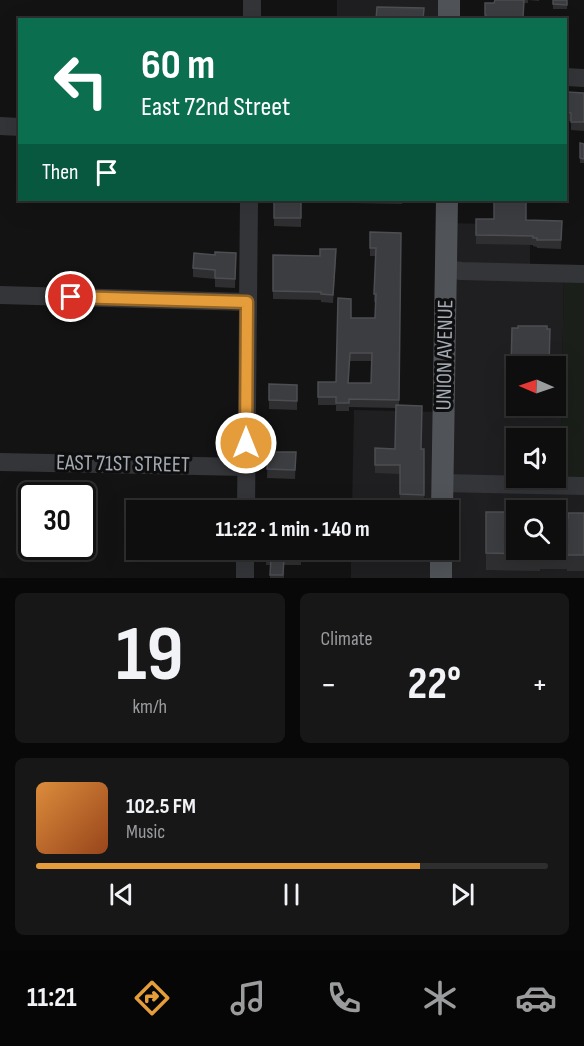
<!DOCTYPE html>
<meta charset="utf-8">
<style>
:root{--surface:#0e0e0f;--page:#171718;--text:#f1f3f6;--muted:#9b9c9e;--line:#2e2e2f;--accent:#e59d3b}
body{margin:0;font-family:"Sofia Sans Condensed",sans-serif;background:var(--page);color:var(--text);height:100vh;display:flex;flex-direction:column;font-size:22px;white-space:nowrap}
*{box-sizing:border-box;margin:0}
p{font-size:20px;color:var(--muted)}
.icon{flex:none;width:33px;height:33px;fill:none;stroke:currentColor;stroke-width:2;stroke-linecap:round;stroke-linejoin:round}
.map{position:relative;height:578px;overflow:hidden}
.panel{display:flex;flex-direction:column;gap:15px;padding:15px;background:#080808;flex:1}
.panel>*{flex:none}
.banner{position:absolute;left:18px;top:18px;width:549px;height:183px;border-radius:0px;box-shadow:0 6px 24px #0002,0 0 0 2px var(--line);background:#0b6e4f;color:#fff;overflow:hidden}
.needle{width:39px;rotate:272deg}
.controls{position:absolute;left:506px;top:356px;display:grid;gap:12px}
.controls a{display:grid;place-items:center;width:60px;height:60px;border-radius:0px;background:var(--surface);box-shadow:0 6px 24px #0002,0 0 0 2px var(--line);font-size:30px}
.speed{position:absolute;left:18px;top:482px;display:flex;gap:12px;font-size:30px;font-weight:700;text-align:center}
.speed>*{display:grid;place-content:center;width:78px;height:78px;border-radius:50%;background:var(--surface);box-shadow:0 6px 24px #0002,0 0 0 2px var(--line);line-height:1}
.speed .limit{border:3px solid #111;border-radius:9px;background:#fff;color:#111}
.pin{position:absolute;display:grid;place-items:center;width:51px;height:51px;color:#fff;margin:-26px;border:3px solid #fff;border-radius:50%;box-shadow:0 2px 6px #0007}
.me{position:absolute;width:66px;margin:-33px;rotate:0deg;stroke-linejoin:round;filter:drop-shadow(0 0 4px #0008)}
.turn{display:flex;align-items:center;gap:21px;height:126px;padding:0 24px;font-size:27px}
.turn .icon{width:78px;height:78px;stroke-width:2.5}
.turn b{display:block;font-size:42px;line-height:51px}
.then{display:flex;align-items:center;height:57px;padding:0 24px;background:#0003;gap:12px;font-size:22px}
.big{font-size:45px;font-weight:700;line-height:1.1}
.panel .tile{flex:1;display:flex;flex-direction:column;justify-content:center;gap:9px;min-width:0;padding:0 21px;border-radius:9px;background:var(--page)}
.panel .dial{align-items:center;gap:0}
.dial b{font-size:78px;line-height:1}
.song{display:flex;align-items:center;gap:18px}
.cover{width:72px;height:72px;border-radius:9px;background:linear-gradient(135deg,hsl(30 70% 55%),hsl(20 70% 35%))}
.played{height:6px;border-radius:3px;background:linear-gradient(90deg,var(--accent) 75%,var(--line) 75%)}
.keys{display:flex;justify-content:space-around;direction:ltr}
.heat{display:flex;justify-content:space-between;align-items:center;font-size:33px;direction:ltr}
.panel .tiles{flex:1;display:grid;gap:15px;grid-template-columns:1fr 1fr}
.tile:last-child{grid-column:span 2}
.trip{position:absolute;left:126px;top:500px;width:333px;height:60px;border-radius:0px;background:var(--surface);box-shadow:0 6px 24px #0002,0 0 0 2px var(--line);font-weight:700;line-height:60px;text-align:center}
.menu{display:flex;height:96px;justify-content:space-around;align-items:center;background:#060606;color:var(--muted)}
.menu .icon{width:42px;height:42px}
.menu .on{color:var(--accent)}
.menu b{font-size:27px;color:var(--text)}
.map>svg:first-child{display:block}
.built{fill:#1f1f21;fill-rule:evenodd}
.green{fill:#1a1f1a}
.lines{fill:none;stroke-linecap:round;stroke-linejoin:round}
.minor{stroke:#343539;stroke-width:18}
.major{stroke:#505358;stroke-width:22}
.wall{fill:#2f2f32;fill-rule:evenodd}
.building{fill:#3c3d40;stroke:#4c4e52;stroke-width:1.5;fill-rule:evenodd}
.route-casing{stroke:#956626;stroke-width:15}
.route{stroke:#e59d3b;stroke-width:10}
.labels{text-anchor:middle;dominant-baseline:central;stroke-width:6;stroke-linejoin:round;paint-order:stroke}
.street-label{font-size:22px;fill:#a5abb4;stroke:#0e0e0f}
</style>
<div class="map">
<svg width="584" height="578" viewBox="0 0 584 578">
<rect width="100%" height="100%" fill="#131314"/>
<g class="built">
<polygon points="337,0 449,0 449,19 337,20"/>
<path d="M447 223 530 225V272L564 273 560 485 584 486V578H351V549H448V510H352L354 410 443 412ZM516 366H555V405H516ZM516 438H555V477H516ZM516 510H555V549H516Z"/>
</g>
<polygon class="green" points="564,273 584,274 584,486 560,485"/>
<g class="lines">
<g class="minor">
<polyline points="252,20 252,0"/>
<polyline points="566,77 584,78"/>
<polyline points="0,126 20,127"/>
<polyline points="446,269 461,271 584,274"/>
<polyline points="0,295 247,302"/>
<polyline points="0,462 246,467"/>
<polyline points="442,483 584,486"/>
<polyline points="246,510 249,200"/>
<polyline points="245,578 245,549"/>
</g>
<g class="major">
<polyline points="449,0 449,20"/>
<polyline points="442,510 447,200"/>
<polyline points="441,578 441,549"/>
</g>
</g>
<g class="wall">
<polygon points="504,0 539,0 539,1 528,0 528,3 524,3 523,20 485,20 485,3 494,3"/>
<rect x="553" y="0" width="14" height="9"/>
<polygon points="566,92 584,93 584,131 571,130 571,121 566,121"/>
<polygon points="580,143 584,144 584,163 580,163"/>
<polygon points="274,200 301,200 301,227 274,226"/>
<polygon points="354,200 402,200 402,204 354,203"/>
<polygon points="476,219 562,221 561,249 537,248 537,247 533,246 533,245 476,244"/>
<path d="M370 232 401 233 399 405 421 449H424V503H400V474L375 473V448L395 449 396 408 349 407V411H336V405H318V382H336L351 318H375L376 302H374V294L376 256H370ZM350 361H372L371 383H348Z"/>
<polygon points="236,253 235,288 215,287 215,279 193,277 193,268 215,255"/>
<polygon points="273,255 336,258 333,303 321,302 321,300 273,299"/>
<polygon points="512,328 516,366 516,382 511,382"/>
<polygon points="269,384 297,385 297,410 269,409"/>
<polygon points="268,452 296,452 295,479 267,478"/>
<polygon points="486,512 516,549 568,518 584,513 584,571 567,571 567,569 540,569 540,571 486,570"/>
<polygon points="266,549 332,549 332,558 301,557 301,565 284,565 284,578 270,578 270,565 266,565"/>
</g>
<g class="building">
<polygon points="495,0 524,0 523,18 507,18 507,20 494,20 494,18 486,18 486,15 485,15 485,3 494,3"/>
<polygon points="553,0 567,0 567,5 553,4"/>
<polygon points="377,7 424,8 423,20 376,20"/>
<polygon points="566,92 584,93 584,122 571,122 571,113 566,112"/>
<polygon points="580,143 584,144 584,159 580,158"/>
<rect x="274" y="200" width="27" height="18"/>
<polygon points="494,200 526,200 526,220 562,221 561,240 537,240 537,238 533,238 533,236 476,235 476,219 494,219"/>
<path d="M370 232 401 233 399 400 349 399V403H336V397H318V382H336L338 298 351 299V318H375L376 294H374L376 248H370ZM350 353H372L371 383H348Z"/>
<polygon points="320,249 336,249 333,295 321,294 321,292 273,291 273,255 320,256"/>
<polygon points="215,252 236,253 235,279 215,278 215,270 193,268 194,253 215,255"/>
<polygon points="518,326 547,326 547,329 550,329 549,366 516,366 516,370 511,369 512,328 518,328"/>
<polygon points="269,384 297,385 297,401 269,400"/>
<polygon points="396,405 422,406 421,449 424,449 424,495 400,494 400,465 375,465 375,448 395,449"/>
<polygon points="268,452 296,452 295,470 267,469"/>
<polygon points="320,505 332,506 332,510 320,510"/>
<polygon points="486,512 516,512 516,549 555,549 555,518 568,518 568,513 584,513 584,555 567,555 567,553 540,552 540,554 486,553"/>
<polygon points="266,549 332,549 332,550 301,549 301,557 284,557 283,575 270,575 271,557 266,557"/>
</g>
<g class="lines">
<g class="route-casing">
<polyline id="route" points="71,297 247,302 246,443"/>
</g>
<use href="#route" class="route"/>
</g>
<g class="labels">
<g class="street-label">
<text transform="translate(445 355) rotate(-89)">UNION AVENUE</text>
<text transform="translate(123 464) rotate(1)">EAST 71ST STREET</text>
</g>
</g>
</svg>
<div class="controls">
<a><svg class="needle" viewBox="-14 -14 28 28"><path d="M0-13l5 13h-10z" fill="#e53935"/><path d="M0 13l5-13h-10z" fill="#9b9c9e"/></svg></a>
<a><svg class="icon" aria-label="sound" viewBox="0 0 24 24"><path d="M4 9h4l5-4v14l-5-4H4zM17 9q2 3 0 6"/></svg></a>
<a><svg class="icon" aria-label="search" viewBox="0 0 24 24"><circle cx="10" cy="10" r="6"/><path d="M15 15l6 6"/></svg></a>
</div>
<div class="speed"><div class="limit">30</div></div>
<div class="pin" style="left:71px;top:297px;background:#d93025"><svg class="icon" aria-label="arrive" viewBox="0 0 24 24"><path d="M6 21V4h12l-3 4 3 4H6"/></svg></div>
<svg class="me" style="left:246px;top:443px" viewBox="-20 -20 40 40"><circle r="17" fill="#e59d3b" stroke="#fff" stroke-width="3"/><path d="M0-11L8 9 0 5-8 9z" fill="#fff"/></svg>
<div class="trip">11:22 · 1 min · 140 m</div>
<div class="banner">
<div class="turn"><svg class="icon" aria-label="left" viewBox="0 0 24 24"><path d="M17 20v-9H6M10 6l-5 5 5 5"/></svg><div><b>60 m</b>East 72nd Street</div></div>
<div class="then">Then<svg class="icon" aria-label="arrive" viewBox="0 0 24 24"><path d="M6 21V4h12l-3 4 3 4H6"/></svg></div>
</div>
</div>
<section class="panel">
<div class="tiles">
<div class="tile dial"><b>19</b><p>km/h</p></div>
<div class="tile"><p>Climate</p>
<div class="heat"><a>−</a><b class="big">22°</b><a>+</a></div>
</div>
<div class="tile">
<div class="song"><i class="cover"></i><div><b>102.5 FM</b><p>Music</p></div></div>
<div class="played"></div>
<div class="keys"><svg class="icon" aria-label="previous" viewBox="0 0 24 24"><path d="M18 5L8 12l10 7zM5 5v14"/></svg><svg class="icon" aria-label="pause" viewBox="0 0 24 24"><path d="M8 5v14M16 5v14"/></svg><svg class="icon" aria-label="next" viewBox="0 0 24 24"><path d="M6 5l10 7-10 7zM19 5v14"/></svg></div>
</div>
</div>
</section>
<nav class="menu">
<b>11:21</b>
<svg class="icon on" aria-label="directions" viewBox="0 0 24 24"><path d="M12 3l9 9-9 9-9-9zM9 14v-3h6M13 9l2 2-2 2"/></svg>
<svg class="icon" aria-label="music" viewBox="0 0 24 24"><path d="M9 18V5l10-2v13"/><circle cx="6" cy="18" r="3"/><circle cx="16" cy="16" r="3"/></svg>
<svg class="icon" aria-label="phone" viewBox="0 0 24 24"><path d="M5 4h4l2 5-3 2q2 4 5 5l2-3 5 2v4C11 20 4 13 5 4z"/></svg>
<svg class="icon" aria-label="climate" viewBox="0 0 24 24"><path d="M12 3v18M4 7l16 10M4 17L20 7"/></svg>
<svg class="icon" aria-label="car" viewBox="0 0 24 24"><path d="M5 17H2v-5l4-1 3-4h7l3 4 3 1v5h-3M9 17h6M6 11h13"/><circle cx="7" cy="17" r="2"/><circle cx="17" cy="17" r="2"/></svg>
</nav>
